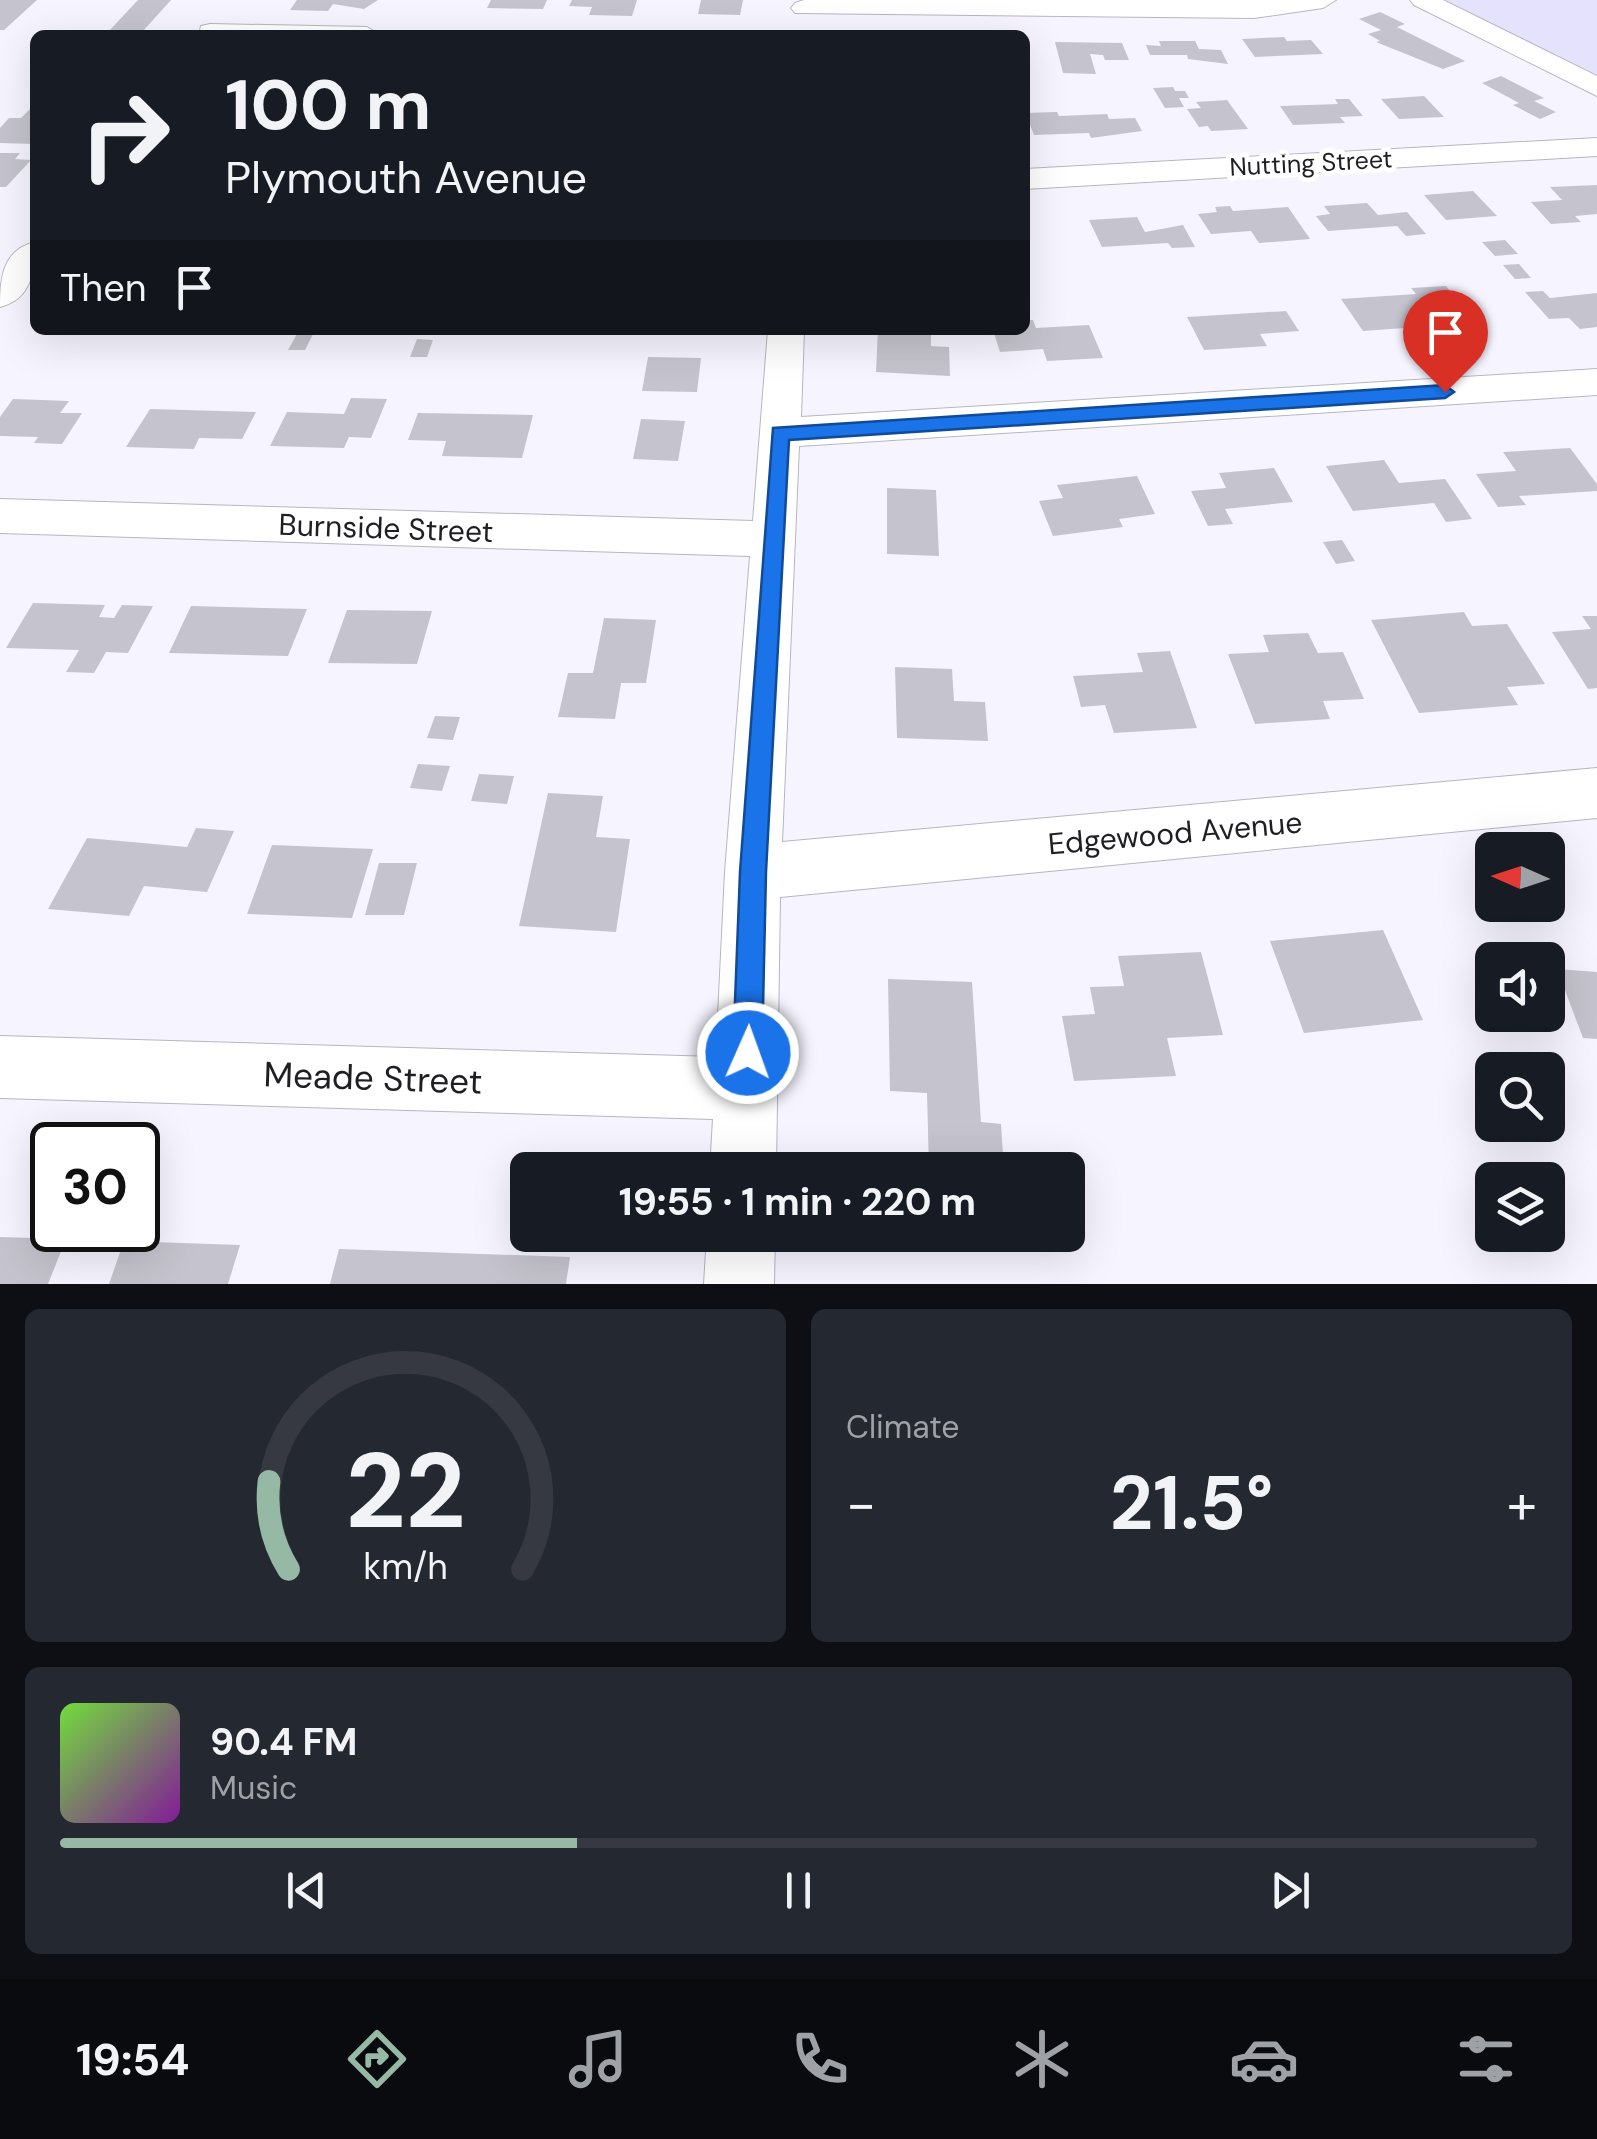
<!DOCTYPE html>
<meta charset="utf-8">
<style>
:root{--surface:#171b24;--page:#242831;--text:#f1f3f6;--muted:#9ea1a6;--line:#363941;--accent:#96b9a5}
body{margin:0;font-family:"DM Sans",sans-serif;background:var(--page);color:var(--text);height:100vh;display:flex;flex-direction:column;font-size:38px;white-space:nowrap}
*{box-sizing:border-box;margin:0}
p{font-size:32px;color:var(--muted)}
.icon{flex:none;width:55px;height:55px;fill:none;stroke:currentColor;stroke-width:2;stroke-linecap:round;stroke-linejoin:round}
.map{position:relative;height:1284px;overflow:hidden}
.details{display:flex;flex-direction:column;gap:25px;padding:25px;background:#0d0f14;flex:1}
.details>*{flex:none}
.top-card{position:absolute;left:30px;top:30px;width:1000px;height:305px;border-radius:15px;box-shadow:0 10px 40px #0002;background:#171b24;color:var(--text);overflow:hidden}
.needle{width:65px;rotate:273deg}
.fabs{position:absolute;left:1475px;top:832px;display:grid;gap:20px}
.fabs a{display:grid;place-items:center;width:90px;height:90px;border-radius:15px;background:var(--surface);box-shadow:0 10px 40px #0002;font-size:50px}
.speed{position:absolute;left:30px;top:1122px;display:flex;gap:20px;font-size:50px;font-weight:700;text-align:center}
.speed>*{display:grid;place-content:center;width:130px;height:130px;border-radius:50%;background:var(--surface);box-shadow:0 10px 40px #0002;line-height:1}
.speed .limit{border:5px solid #111;border-radius:15px;background:#fff;color:#111}
.pin{position:absolute;display:grid;place-items:center;width:85px;height:85px;color:#fff;margin:-102px -42px;border-radius:50% 50% 50% 0;rotate:-45deg;box-shadow:0 0 10px #0007}
.pin .icon{rotate:45deg}
.me{position:absolute;width:110px;margin:-55px;rotate:2deg;stroke-linejoin:round;filter:drop-shadow(0 0 8px #0008)}
.turn{display:flex;align-items:center;gap:35px;height:210px;padding:0 30px;font-size:45px}
.turn .icon{width:130px;height:130px;stroke-width:2.5}
.turn b{display:block;font-size:70px;line-height:85px}
.then{display:flex;align-items:center;height:95px;padding:0 30px;background:#0003;gap:20px;font-size:38px}
.big{font-size:75px;font-weight:700;line-height:1.1}
.details .card{flex:1;display:flex;flex-direction:column;justify-content:center;gap:15px;min-width:0;padding:0 35px;border-radius:15px;background:var(--page)}
.details .dial{align-items:center;gap:0}
.dial svg{height:260px;overflow:visible;fill:none;stroke:var(--line);stroke-width:7;stroke-linecap:round;text-anchor:middle}
.dial text{fill:var(--text);stroke:none}
.song{display:flex;align-items:center;gap:30px}
.cover{width:120px;height:120px;border-radius:15px;background:linear-gradient(135deg,hsl(100 70% 55%),hsl(290 70% 35%))}
.played{height:10px;border-radius:5px;background:linear-gradient(90deg,var(--accent) 35%,var(--line) 35%)}
.keys{display:flex;justify-content:space-around;direction:ltr}
.heat{display:flex;justify-content:space-between;align-items:center;font-size:55px;direction:ltr}
.details .tiles{flex:1;display:grid;gap:25px;grid-template-columns:1fr 1fr}
.card:last-child{grid-column:span 2}
.trip{position:absolute;left:510px;top:1152px;width:575px;height:100px;border-radius:15px;background:var(--surface);box-shadow:0 10px 40px #0002;font-weight:700;line-height:100px;text-align:center}
.tabs{display:flex;height:160px;justify-content:space-around;align-items:center;background:#090b0e;color:var(--muted)}
.tabs .icon{width:70px;height:70px}
.tabs .current{color:var(--accent)}
.tabs b{font-size:45px;color:var(--text)}
.map>svg:first-child{display:block}
.green{fill:#e5e2fd}
.building{fill:#c5c4ce}
.lines{fill:none;stroke-linecap:round;stroke-linejoin:round}
.minor-casing{stroke:#b7b6c0;stroke-width:2}
.minor{fill:#fff;fill-rule:evenodd}
.route{fill:#1a73e8;stroke:#114b97;stroke-width:2.5}
.labels{text-anchor:middle;dominant-baseline:central;stroke-width:10;stroke-linejoin:round;paint-order:stroke}
.far-street-label{font-size:25px;fill:#1f1f23;stroke:#fff}
.street-label{font-size:30px;fill:#1f1f23;stroke:#fff}
.near-street-label{font-size:35px;fill:#1f1f23;stroke:#fff}
</style>
<div class="map">
<svg width="1597" height="1284" viewBox="0 0 1597 1284">
<rect width="100%" height="100%" fill="#f5f4ff"/>
<polygon class="green" points="1445,0 1597,0 1597,75"/>
<g class="building">
<polygon points="0,0 37,0 4,30 0,30"/>
<polygon points="138,0 171,0 143,31 109,31"/>
<polygon points="297,0 378,0 364,9 333,4 328,11 290,10"/>
<polygon points="491,0 547,0 543,9 487,8"/>
<polygon points="572,0 637,0 632,16 589,15 592,7 569,6"/>
<polygon points="701,0 743,0 740,15 698,14"/>
<polygon points="1380,12 1405,24 1397,27 1465,61 1443,69 1376,42 1380,41 1368,34 1381,30 1359,19"/>
<polygon points="1284,37 1287,41 1311,40 1323,54 1255,57 1242,39"/>
<polygon points="1159,41 1195,41 1199,49 1221,50 1228,64 1188,59 1187,55 1150,55 1146,45 1161,46"/>
<polygon points="1055,42 1122,43 1129,60 1105,60 1103,55 1090,54 1096,74 1063,73"/>
<polygon points="1501,76 1544,98 1534,101 1556,112 1540,119 1513,105 1519,103 1482,83"/>
<polygon points="1173,87 1175,91 1185,91 1189,98 1179,98 1184,107 1165,108 1153,88"/>
<polygon points="1424,96 1444,117 1399,119 1381,99"/>
<polygon points="1335,99 1349,99 1363,116 1340,117 1345,123 1293,125 1280,106 1338,104"/>
<polygon points="1227,100 1248,129 1211,131 1208,126 1199,127 1187,109 1201,108 1196,102"/>
<polygon points="35,104 35,144 0,143 0,128 9,118 21,118"/>
<polygon points="1057,112 1059,116 1107,114 1109,119 1135,118 1142,131 1091,138 1089,133 1034,135 1025,113"/>
<polygon points="0,153 20,153 15,159 31,160 6,187 0,187"/>
<polygon points="1597,185 1597,214 1575,216 1581,222 1551,224 1531,202 1562,200 1550,187"/>
<polygon points="1473,191 1497,216 1446,220 1424,195"/>
<polygon points="1367,203 1378,215 1407,212 1426,234 1406,236 1397,226 1328,231 1316,216 1330,214 1324,206"/>
<polygon points="1230,206 1233,211 1288,207 1310,239 1259,243 1251,231 1211,234 1198,214 1217,212 1215,207"/>
<polygon points="1137,217 1145,232 1183,225 1195,247 1172,248 1168,243 1102,247 1089,220"/>
<polygon points="1505,240 1518,254 1495,256 1482,242"/>
<polygon points="1519,264 1531,278 1515,279 1503,265"/>
<polygon points="1446,286 1466,311 1410,315 1419,327 1363,331 1341,299 1416,294 1411,288"/>
<polygon points="1543,291 1550,298 1597,293 1597,327 1580,329 1569,318 1549,319 1525,292"/>
<polygon points="1286,311 1299,331 1260,334 1267,346 1204,350 1187,317"/>
<polygon points="1025,320 1033,320 1036,328 1089,325 1103,358 1047,361 1043,349 1000,352 993,330 1025,330"/>
<polygon points="878,330 931,330 931,346 949,347 950,376 876,372"/>
<polygon points="297,334 313,334 305,350 288,350"/>
<polygon points="417,339 433,340 427,357 410,357"/>
<polygon points="648,357 701,358 697,392 642,391"/>
<polygon points="351,398 387,399 371,438 349,437 344,448 270,446 287,412 344,414"/>
<polygon points="13,399 69,401 60,413 82,413 62,444 34,443 38,437 0,436 0,417"/>
<polygon points="150,409 256,412 242,439 199,438 194,449 126,447"/>
<polygon points="418,413 533,415 522,458 442,456 446,441 408,440"/>
<polygon points="641,419 685,421 678,461 633,459"/>
<polygon points="1570,448 1597,484 1597,491 1519,496 1526,505 1498,507 1476,474 1516,471 1503,452"/>
<polygon points="1384,460 1399,483 1445,479 1472,519 1446,522 1434,503 1353,511 1326,466"/>
<polygon points="1274,468 1293,502 1225,509 1233,524 1208,526 1191,491 1226,488 1219,473"/>
<polygon points="1137,476 1155,514 1119,519 1123,527 1053,536 1039,501 1063,498 1057,485"/>
<polygon points="887,488 936,490 939,556 887,554"/>
<polygon points="1342,540 1355,561 1336,564 1323,542"/>
<polygon points="33,603 105,605 99,617 114,618 122,605 153,606 128,653 106,652 94,673 66,672 79,650 6,648"/>
<polygon points="191,606 307,609 288,656 169,653"/>
<polygon points="347,610 432,611 417,664 328,663"/>
<polygon points="1464,612 1472,626 1507,624 1545,684 1507,687 1518,705 1419,713 1371,620"/>
<polygon points="1582,616 1597,616 1597,688 1588,689 1552,632 1591,629"/>
<polygon points="604,618 656,620 646,683 621,683 615,719 558,717 568,673 593,673"/>
<polygon points="1308,633 1318,653 1343,652 1364,699 1323,701 1330,719 1255,724 1228,654 1269,652 1263,635"/>
<polygon points="1170,651 1197,728 1114,733 1105,705 1081,707 1073,676 1143,672 1137,653"/>
<polygon points="895,667 952,669 954,701 985,702 988,741 897,738"/>
<polygon points="435,716 460,717 453,740 427,738"/>
<polygon points="418,764 450,766 442,791 410,788"/>
<polygon points="479,774 514,776 507,804 471,801"/>
<polygon points="548,793 603,796 596,837 630,839 616,932 519,926"/>
<polygon points="196,828 234,831 207,892 144,886 129,916 48,909 87,838 187,847"/>
<polygon points="272,845 373,849 352,918 247,914"/>
<polygon points="379,863 417,863 404,915 365,915"/>
<polygon points="1383,930 1423,1020 1304,1033 1270,941"/>
<polygon points="1201,952 1223,1035 1167,1038 1176,1076 1074,1081 1062,1016 1095,1014 1090,987 1124,986 1118,956"/>
<polygon points="1557,969 1597,972 1597,1039 1583,1038"/>
<polygon points="888,979 972,982 981,1122 1001,1124 1004,1170 929,1170 927,1093 890,1091"/>
<polygon points="0,1237 66,1239 48,1284 0,1284"/>
<polygon points="124,1241 240,1245 228,1284 109,1284"/>
<polygon points="339,1249 570,1257 566,1284 330,1284"/>
</g>
<g class="lines">
<g class="minor-casing">
<g id="minor">
<polygon points="804,0 1336,0 1323,8 1254,18 795,13 791,8 795,3"/>
<polygon points="1410,0 1443,0 1597,76 1597,96 1414,5"/>
<polygon points="210,24 367,27 380,35 199,35 201,26"/>
<polygon points="1597,138 1597,156 1025,189 1025,169"/>
<path d="M35 242C35 270 32 299 0 307 0 279 2 250 35 242Z"/>
<polygon points="768,330 804,330 801,417 1597,369 1597,395 799,446 782,842 1597,768 1597,818 780,897 776,1170 710,1170 713,1119 0,1098 0,1036 716,1057 725,872 750,556 0,533 0,499 753,521"/>
<polygon points="707,1235 775,1235 774,1284 704,1284"/>
</g>
</g>
<use href="#minor" class="minor"/>
</g>
<polygon class="route" points="1445,385 1454,392 1445,398 789,440 766,872 762,1053 758,1063 748,1067 737,1063 733,1053 740,872 773,428"/>
<g class="labels">
<g class="far-street-label">
<text transform="translate(1311 163) rotate(-3)">Nutting Street</text>
</g>
<g class="street-label">
<text transform="translate(386 528) rotate(2)">Burnside Street</text>
<text transform="translate(1175 833) rotate(-5)">Edgewood Avenue</text>
</g>
<g class="near-street-label">
<text transform="translate(373 1078) rotate(2)">Meade Street</text>
</g>
</g>
</svg>
<div class="fabs">
<a><svg class="needle" viewBox="-14 -14 28 28"><path d="M0-13l5 13h-10z" fill="#e53935"/><path d="M0 13l5-13h-10z" fill="#9ea1a6"/></svg></a>
<a><svg class="icon" aria-label="sound" viewBox="0 0 24 24"><path d="M4 9h4l5-4v14l-5-4H4zM17 9q2 3 0 6"/></svg></a>
<a><svg class="icon" aria-label="search" viewBox="0 0 24 24"><circle cx="10" cy="10" r="6"/><path d="M15 15l6 6"/></svg></a>
<a><svg class="icon" aria-label="layers" viewBox="0 0 24 24"><path d="M12 4l9 5-9 5-9-5zM3 14l9 5 9-5"/></svg></a>
</div>
<div class="speed"><div class="limit">30</div></div>
<div class="pin" style="left:1445px;top:392px;background:#d93025"><svg class="icon" aria-label="arrive" viewBox="0 0 24 24"><path d="M6 21V4h12l-3 4 3 4H6"/></svg></div>
<svg class="me" style="left:748px;top:1053px" viewBox="-20 -20 40 40"><circle r="17" fill="#1a73e8" stroke="#fff" stroke-width="3"/><path d="M0-11L8 9 0 5-8 9z" fill="#fff"/></svg>
<div class="trip">19:55 · 1 min · 220 m</div>
<div class="top-card">
<div class="turn"><svg class="icon" aria-label="right" viewBox="0 0 24 24"><path d="M7 20v-9h11M14 6l5 5-5 5"/></svg><div><b>100 m</b>Plymouth Avenue</div></div>
<div class="then">Then<svg class="icon" aria-label="arrive" viewBox="0 0 24 24"><path d="M6 21V4h12l-3 4 3 4H6"/></svg></div>
</div>
</div>
<section class="details">
<div class="tiles">
<div class="card dial"><svg viewBox="0 0 100 80">
<path d="M14 69A42 42 0 1 1 86 69"/>
<path d="M14 69A42 42 0 0 1 8 42" stroke="#96b9a5"/>
<text x="50" y="56" font-size="32" font-weight="700">22</text>
<text x="50" y="72" font-size="11">km/h</text>
</svg></div>
<div class="card"><p>Climate</p>
<div class="heat"><a>−</a><b class="big">21.5°</b><a>+</a></div>
</div>
<div class="card">
<div class="song"><i class="cover"></i><div><b>90.4 FM</b><p>Music</p></div></div>
<div class="played"></div>
<div class="keys"><svg class="icon" aria-label="previous" viewBox="0 0 24 24"><path d="M18 5L8 12l10 7zM5 5v14"/></svg><svg class="icon" aria-label="pause" viewBox="0 0 24 24"><path d="M8 5v14M16 5v14"/></svg><svg class="icon" aria-label="next" viewBox="0 0 24 24"><path d="M6 5l10 7-10 7zM19 5v14"/></svg></div>
</div>
</div>
</section>
<nav class="tabs">
<b>19:54</b>
<svg class="icon current" aria-label="directions" viewBox="0 0 24 24"><path d="M12 3l9 9-9 9-9-9zM9 14v-3h6M13 9l2 2-2 2"/></svg>
<svg class="icon" aria-label="music" viewBox="0 0 24 24"><path d="M9 18V5l10-2v13"/><circle cx="6" cy="18" r="3"/><circle cx="16" cy="16" r="3"/></svg>
<svg class="icon" aria-label="phone" viewBox="0 0 24 24"><path d="M5 4h4l2 5-3 2q2 4 5 5l2-3 5 2v4C11 20 4 13 5 4z"/></svg>
<svg class="icon" aria-label="climate" viewBox="0 0 24 24"><path d="M12 3v18M4 7l16 10M4 17L20 7"/></svg>
<svg class="icon" aria-label="car" viewBox="0 0 24 24"><path d="M5 17H2v-5l4-1 3-4h7l3 4 3 1v5h-3M9 17h6M6 11h13"/><circle cx="7" cy="17" r="2"/><circle cx="17" cy="17" r="2"/></svg>
<svg class="icon" aria-label="filters" viewBox="0 0 24 24"><path d="M4 7h16M4 17h16"/><circle cx="9" cy="7" r="2"/><circle cx="15" cy="17" r="2"/></svg>
</nav>
